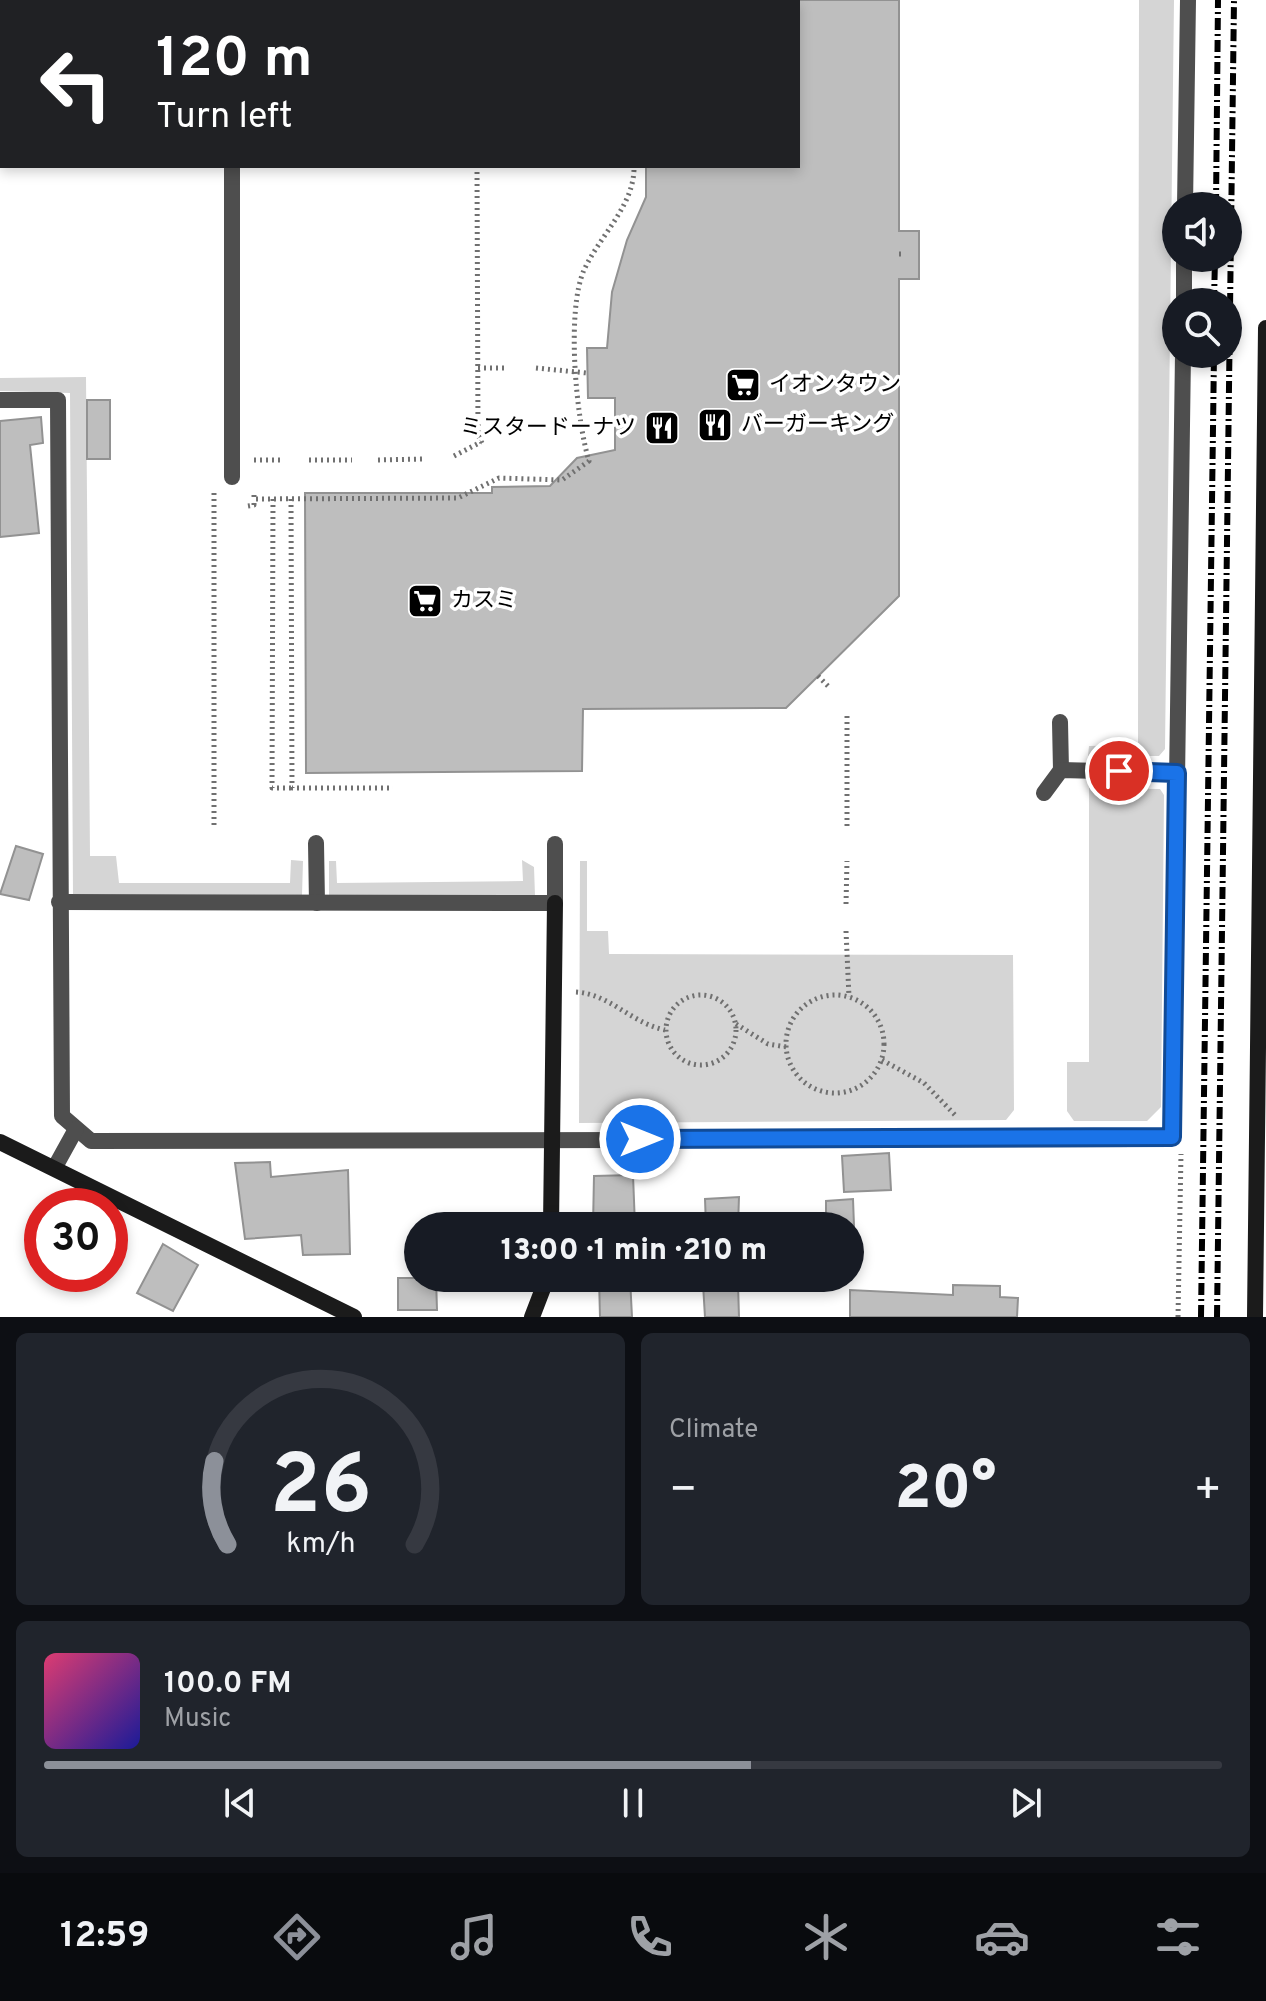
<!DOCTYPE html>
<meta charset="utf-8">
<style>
:root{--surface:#171b24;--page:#20242c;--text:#f1f3f6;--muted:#9ea1a6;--line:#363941;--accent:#8c9099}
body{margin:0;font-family:Overpass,"Noto Sans JP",sans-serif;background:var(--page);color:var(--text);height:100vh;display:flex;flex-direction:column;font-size:30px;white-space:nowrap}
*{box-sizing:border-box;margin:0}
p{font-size:26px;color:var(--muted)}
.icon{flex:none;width:44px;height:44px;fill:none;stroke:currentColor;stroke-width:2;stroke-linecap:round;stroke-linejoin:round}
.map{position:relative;height:1317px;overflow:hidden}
.details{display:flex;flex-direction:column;gap:16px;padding:16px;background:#0d0f14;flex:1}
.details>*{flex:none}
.guide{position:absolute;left:0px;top:0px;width:800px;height:168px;box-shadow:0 4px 12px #0003;background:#202124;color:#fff;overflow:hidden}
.tools{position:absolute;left:1162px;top:192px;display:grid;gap:16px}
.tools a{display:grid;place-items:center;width:80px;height:80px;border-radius:50%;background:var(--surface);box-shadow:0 4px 12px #0003;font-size:40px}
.speed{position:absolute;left:24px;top:1188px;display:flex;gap:16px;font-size:40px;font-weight:700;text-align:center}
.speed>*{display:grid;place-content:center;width:104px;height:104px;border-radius:50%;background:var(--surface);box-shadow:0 4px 12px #0003;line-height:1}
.speed .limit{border:12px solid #d22;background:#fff;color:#111}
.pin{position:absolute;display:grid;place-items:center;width:68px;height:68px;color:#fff;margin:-34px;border:4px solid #fff;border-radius:50%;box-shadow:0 2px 8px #0007}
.me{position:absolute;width:88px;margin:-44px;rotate:90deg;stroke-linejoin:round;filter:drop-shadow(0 0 6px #0008)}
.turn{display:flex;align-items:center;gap:28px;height:168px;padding:0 24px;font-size:36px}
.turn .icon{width:104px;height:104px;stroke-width:2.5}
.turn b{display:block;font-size:56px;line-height:68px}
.big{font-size:60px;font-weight:800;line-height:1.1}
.details .card{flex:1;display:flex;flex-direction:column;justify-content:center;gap:12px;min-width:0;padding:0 28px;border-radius:12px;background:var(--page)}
.details .dial{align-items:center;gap:0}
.dial svg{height:208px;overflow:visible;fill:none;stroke:var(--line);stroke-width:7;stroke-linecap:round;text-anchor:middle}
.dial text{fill:var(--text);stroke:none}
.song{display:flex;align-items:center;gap:24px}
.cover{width:96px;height:96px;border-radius:12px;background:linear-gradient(135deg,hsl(340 70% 55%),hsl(240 70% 35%))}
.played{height:8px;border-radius:4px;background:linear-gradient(90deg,var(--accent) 60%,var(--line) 60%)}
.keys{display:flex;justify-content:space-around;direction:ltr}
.heat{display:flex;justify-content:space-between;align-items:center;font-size:44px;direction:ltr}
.details .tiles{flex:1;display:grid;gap:16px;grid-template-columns:1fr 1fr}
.card:last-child{grid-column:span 2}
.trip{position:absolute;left:404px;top:1212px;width:460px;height:80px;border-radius:40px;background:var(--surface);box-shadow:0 4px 12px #0003;font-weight:800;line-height:80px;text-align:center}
.menu{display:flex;height:128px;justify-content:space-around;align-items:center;background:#090b0e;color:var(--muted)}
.menu .icon{width:56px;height:56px}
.menu .active{color:var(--accent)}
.menu b{font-size:36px;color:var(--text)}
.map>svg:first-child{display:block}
.green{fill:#d5d5d5}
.building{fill:#bebebe;stroke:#929292;stroke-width:2}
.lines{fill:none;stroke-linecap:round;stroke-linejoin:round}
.path{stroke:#707070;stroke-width:5;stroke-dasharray:2 4;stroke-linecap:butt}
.lane{stroke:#4e4e4e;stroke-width:16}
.street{stroke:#4e4e4e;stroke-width:16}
.secondary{stroke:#1b1b1b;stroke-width:16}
.rail{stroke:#000;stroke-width:6;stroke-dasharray:12 4 2 4;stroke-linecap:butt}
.route-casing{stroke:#114b97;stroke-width:20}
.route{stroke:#1a73e8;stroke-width:14}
.labels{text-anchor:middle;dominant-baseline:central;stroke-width:7;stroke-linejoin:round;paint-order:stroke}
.poi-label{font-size:22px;fill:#000;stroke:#fff;text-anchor:start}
</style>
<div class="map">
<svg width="1266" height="1317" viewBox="0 0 1266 1317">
<rect width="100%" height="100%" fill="#fff"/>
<g class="green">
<polygon points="1139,0 1174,0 1165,749 1159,756 1088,756 1089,746 1138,745"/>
<polygon points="86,377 90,856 116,856 119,883 290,883 291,860 303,861 302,895 73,894 70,393 0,391 0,378"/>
<polygon points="1089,788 1160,789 1164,795 1161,1107 1147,1121 1074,1121 1067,1111 1067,1062 1089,1062"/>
<polygon points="522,860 534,867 535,896 329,895 329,861 336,861 337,883 523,881"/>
<polygon points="580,861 587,861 587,931 608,931 609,954 1013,955 1014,1110 1006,1120 579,1123"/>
</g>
<g class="building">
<polygon points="798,0 899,0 899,231 919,231 919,279 899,279 899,596 786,708 583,709 582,771 306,773 305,493 492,493 492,487 550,486 577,458 615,450 615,398 588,398 587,348 607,348 612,292 627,240 646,197 646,166 798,166"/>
<rect x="87" y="400" width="23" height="59"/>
<polygon points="41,417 43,443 30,445 39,533 0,537 0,421"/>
<polygon points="16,846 43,854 29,900 0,894"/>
<polygon points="889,1153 891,1190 844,1192 842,1156"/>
<polygon points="270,1162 271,1177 348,1170 350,1254 303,1255 301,1235 245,1239 235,1163"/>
<polygon points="633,1175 635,1226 593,1226 594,1176"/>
<polygon points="739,1197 738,1226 706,1226 705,1199"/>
<polygon points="853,1199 854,1226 826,1226 826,1201"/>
<polygon points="163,1244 198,1265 173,1311 137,1293"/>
<polygon points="398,1278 436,1278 437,1310 398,1310"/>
<polygon points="599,1278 630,1278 632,1317 600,1317"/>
<polygon points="703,1284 738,1284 739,1317 705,1317"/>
<polygon points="953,1285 1000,1286 1000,1297 1018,1298 1017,1317 850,1317 850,1290 953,1295"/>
</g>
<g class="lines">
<g class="path">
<polyline points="0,27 2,27"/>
<polyline points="477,166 478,435 482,443"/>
<polyline points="899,254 905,254"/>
<polyline points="478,368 505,368"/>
<polyline points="536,368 587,373"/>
<polyline points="454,456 481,442"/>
<polyline points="254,460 283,460"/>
<polyline points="309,460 352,460"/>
<polyline points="378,460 422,459"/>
<path d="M254 495V499L458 498 499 478 562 480 589 461C576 418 566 311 584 270 600 235 635 205 634 166"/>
<polyline points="273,499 272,788 292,788"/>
<polyline points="291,499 292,788 393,788"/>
<polyline points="248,506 254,505 254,499"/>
<polyline points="818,676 829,687"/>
<polyline points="214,825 214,491"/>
<polyline points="847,826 847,712"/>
<polyline points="846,904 847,861"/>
<polyline points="846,931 849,997"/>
<path d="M576 992C610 994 631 1023 665 1030"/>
<circle cx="701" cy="1030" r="35"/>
<circle cx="835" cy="1044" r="49"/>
<polyline points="736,1024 768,1044 787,1047"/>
<polyline points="882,1060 924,1083 957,1117"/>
<polyline points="1178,1317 1181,1154"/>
</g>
<g class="lane">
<polyline points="228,0 228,2"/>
<polyline points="616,2 616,0"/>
<polyline points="0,56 2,56"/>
<polyline points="232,166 232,477"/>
<polyline points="1060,722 1061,770"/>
<polyline points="1044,793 1061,770 1177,773"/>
<polyline points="316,843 317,903"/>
<polyline points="555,903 555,844"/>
</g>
<g class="street">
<polyline points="1185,206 1188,0"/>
<polyline points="1184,302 1184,258"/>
<polyline points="0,400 58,400 62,1116 91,1141 1141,1139 1172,1137 1183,354"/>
<polyline points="59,902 555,903"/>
<polyline points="55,1167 76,1129"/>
</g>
<g class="secondary">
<polyline points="0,1142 354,1317"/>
<polyline points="551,1226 555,903"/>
<polyline points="532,1317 547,1278"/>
<polyline points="1255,1317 1266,328"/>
</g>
<g class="rail">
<polyline points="1216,206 1218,0"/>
<polyline points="1214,302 1215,258"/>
<polyline points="1201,1317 1214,354"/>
<polyline points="1217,1317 1234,0"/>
</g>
</g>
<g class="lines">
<g class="route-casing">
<polyline id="route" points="640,1139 1172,1137 1177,773 1119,771"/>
</g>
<use href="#route" class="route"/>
</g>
<defs>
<g id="supermarket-square" transform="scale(1.8)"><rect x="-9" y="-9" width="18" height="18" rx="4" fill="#000" stroke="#fff"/><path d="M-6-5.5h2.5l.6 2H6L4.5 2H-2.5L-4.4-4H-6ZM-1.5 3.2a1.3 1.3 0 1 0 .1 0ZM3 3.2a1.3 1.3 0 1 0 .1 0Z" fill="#fff"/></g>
<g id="restaurant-square" transform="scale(1.8)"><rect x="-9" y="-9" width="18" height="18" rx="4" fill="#000" stroke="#fff"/><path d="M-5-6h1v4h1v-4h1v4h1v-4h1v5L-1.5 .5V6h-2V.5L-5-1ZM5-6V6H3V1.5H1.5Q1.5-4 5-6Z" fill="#fff"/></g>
</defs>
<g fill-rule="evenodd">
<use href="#supermarket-square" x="743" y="385"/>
<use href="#restaurant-square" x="715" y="425"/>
<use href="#restaurant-square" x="662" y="428"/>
<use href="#supermarket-square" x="425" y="601"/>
</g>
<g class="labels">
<g class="poi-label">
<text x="769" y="385">イオンタウン</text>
<text x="741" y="425">バーガーキング</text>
<text x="636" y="428" text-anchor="end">ミスタードーナツ</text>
<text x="451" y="601">カスミ</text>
</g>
</g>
</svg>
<div class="tools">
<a><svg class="icon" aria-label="sound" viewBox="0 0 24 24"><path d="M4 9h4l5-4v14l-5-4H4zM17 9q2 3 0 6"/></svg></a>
<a><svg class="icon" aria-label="search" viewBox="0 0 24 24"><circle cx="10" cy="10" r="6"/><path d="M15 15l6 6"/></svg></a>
</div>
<div class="speed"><div class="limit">30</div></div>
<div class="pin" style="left:1119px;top:771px;background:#d93025"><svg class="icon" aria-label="arrive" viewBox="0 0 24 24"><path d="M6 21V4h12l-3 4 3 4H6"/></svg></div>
<svg class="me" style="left:640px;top:1139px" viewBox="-20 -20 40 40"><circle r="17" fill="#1a73e8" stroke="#fff" stroke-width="3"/><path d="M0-11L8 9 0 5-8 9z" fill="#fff"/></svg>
<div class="trip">13:00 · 1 min · 210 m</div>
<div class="guide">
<div class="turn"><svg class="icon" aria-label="left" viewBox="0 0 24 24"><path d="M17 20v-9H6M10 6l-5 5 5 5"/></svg><div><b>120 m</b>Turn left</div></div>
</div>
</div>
<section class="details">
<div class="tiles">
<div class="card dial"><svg viewBox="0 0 100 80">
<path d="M14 69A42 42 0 1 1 86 69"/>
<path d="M14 69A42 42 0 0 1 9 37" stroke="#8c9099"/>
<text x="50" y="56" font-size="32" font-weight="700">26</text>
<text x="50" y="72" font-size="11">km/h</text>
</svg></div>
<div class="card"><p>Climate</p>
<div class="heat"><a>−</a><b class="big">20°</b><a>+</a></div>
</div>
<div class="card">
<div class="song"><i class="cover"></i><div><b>100.0 FM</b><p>Music</p></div></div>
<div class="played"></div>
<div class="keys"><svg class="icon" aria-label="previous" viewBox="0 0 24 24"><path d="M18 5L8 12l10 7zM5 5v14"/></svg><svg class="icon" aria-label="pause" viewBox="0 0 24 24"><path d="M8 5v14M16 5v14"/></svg><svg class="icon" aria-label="next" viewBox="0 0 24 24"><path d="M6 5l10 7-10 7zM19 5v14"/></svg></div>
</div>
</div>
</section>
<nav class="menu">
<b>12:59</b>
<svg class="icon active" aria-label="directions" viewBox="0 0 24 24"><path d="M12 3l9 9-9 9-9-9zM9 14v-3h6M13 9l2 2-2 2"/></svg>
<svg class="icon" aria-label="music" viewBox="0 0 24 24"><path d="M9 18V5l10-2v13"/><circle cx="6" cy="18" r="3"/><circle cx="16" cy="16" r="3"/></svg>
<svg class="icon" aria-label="phone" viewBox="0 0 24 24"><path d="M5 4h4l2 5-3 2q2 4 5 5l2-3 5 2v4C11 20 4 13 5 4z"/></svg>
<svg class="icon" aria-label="climate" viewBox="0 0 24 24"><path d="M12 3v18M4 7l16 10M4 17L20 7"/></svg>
<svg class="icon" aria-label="car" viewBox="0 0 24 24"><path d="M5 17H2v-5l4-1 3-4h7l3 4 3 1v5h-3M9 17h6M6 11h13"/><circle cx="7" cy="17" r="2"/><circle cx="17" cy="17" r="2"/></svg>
<svg class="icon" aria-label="filters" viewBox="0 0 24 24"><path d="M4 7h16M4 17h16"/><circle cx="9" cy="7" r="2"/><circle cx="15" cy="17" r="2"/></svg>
</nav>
